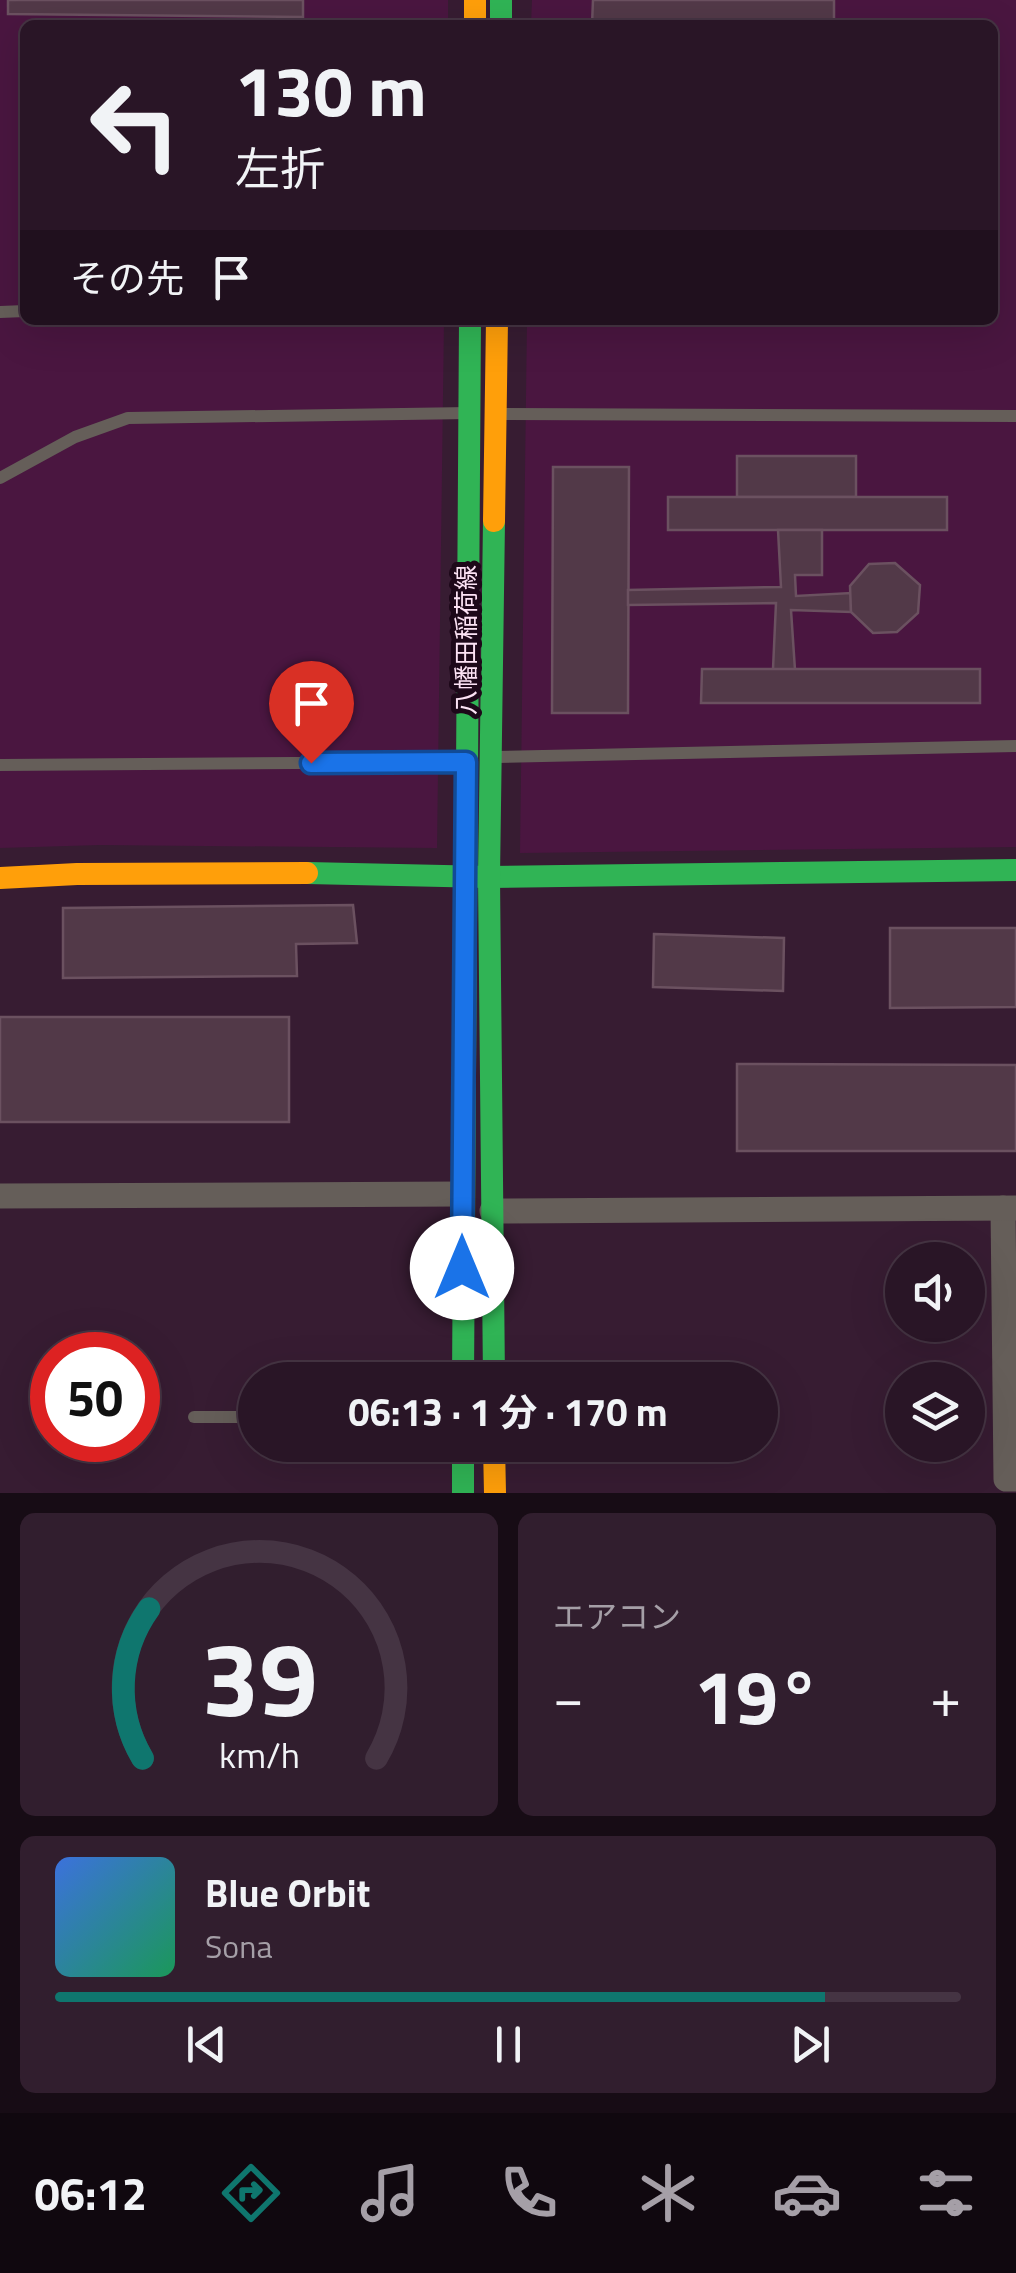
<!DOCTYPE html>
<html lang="ja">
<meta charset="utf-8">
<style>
:root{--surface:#291526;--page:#311e2e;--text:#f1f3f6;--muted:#a59fa7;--line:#453443;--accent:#0f766e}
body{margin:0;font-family:"Titillium Web","Noto Sans JP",sans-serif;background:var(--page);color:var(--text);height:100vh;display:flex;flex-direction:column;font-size:38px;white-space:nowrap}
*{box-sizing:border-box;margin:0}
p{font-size:32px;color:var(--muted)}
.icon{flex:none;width:55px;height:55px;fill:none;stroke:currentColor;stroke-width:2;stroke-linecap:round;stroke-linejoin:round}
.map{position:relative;height:1493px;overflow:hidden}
.panel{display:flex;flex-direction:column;gap:20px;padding:20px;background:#170c15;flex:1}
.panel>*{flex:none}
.hud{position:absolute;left:20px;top:20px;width:978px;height:305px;border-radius:15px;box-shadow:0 10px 40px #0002,0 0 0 2px var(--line);background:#291526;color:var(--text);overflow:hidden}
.buttons{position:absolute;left:885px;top:1242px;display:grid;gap:20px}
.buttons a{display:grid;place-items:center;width:100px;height:100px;border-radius:50%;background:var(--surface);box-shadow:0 10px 40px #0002,0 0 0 2px var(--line);font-size:50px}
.speed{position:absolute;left:30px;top:1332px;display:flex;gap:20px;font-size:50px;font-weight:700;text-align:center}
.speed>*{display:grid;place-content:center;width:130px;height:130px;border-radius:50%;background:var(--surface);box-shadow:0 10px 40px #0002,0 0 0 2px var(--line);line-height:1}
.speed .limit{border:15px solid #d22;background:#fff;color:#111}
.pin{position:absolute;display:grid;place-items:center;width:85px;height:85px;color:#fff;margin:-102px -42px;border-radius:50% 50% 50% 0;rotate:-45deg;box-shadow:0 0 10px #0007}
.pin .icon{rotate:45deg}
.me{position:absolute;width:110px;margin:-55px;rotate:0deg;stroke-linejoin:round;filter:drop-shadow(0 0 8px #0008)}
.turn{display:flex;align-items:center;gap:35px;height:210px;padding:0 50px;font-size:45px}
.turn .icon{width:130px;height:130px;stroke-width:2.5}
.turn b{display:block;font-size:70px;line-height:85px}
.then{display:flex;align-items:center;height:95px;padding:0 50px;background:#0003;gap:20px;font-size:38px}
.big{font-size:75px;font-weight:700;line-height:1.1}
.panel .widget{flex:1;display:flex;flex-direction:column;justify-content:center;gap:15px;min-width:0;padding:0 35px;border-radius:15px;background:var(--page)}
.panel .dial{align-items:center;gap:0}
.dial svg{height:260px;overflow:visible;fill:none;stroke:var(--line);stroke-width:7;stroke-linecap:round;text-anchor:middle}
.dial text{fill:var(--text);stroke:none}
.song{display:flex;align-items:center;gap:30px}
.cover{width:120px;height:120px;border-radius:15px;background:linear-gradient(135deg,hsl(220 70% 55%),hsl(150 70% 35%))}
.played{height:10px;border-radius:5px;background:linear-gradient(90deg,var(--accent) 85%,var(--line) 85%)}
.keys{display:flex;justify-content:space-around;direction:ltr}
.heat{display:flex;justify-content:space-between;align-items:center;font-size:55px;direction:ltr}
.panel .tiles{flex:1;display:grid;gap:20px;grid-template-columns:1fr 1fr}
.widget:last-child{grid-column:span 2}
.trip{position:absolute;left:238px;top:1362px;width:540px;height:100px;border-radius:50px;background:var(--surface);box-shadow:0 10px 40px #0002,0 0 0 2px var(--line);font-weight:700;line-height:100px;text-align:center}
.menu{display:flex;height:160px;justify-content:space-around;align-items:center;background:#10080f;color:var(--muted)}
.menu .icon{width:70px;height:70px}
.menu .active{color:var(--accent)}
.menu b{font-size:45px;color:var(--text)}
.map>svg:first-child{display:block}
.built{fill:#4a1640}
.building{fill:#523948;stroke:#6b5160;stroke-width:2.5}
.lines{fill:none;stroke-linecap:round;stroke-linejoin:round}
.lane{stroke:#655e59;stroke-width:12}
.street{stroke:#655e59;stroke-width:25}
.fast{stroke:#30b455;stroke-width:22}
.slow{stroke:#ff9f0a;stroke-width:22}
.route-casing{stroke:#114b97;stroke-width:25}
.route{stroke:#1a73e8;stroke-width:18}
.labels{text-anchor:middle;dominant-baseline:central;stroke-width:10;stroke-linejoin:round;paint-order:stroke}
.street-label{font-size:25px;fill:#fce2f4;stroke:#1d0819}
</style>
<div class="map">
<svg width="1016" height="1493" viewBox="0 0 1016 1493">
<rect width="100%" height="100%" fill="#371c32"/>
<g class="built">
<polygon points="0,0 448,0 448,25 25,25 25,320 444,320 437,848 100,845 0,848"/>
<polygon points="532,0 1016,0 1016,847 520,853 527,320 992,320 992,25 531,25"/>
</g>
<g class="building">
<polygon points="8,0 303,0 303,17 8,14"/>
<polygon points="593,0 834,0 834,25 592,25"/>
<rect x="737" y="456" width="119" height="41"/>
<polygon points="553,467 629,467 628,713 552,713"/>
<rect x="668" y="497" width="279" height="33"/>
<polygon points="778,530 822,530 822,575 795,575 796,596 851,593 851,612 791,610 795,670 773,669 776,603 628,605 628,590 781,587"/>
<polygon points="895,563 920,585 918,613 897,632 873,633 851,612 850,586 869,564"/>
<polygon points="702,669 980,669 980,703 701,703"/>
<polygon points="353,905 357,943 296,944 297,976 63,978 63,908"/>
<polygon points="890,928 1016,928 1016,1007 890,1008"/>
<polygon points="654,934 784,938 783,991 653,987"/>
<rect x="0" y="1017" width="289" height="105"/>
<polygon points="737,1064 1016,1065 1016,1151 737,1151"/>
</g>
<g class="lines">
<g class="lane">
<polyline points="0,312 25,311"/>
<polyline points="499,414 1016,416"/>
<polyline points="0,478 75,437 128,418 469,413"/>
<polyline points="495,757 1016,746"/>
<polyline points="0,765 462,762"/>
<polyline points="194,1417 255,1417"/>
</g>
<g class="street">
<polyline points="0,1196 462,1194"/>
<polyline points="1003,1208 1006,1479 1016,1479"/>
<polyline points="492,1211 1016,1208"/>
</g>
<g class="fast">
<polyline points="501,0 501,25"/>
<polyline points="307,873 489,877 1016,870"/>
<polyline points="463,1380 470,320"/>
<polyline points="494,1380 489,877 494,521"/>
<polyline points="463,1445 463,1493"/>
</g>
<g class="slow">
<polyline points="475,0 475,25"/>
<polyline points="494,521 497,320"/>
<polyline points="0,878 77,874 307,873"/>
<polyline points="494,1445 495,1493"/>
</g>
</g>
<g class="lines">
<g class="route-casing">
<polyline id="route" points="311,763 466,762 462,1268"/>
</g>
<use href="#route" class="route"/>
</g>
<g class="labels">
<g class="street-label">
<text transform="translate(466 640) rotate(-90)">八幡田稲荷線</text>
</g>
</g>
</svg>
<div class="buttons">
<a><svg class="icon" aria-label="sound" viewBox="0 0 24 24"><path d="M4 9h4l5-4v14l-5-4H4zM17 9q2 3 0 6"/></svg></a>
<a><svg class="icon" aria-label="layers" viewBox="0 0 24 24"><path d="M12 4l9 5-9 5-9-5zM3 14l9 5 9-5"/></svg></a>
</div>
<div class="speed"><div class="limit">50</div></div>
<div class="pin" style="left:311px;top:763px;background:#d93025"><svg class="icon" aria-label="arrive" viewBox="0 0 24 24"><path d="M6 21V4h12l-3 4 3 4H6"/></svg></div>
<svg class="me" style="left:462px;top:1268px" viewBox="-20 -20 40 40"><circle r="19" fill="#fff"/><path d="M0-13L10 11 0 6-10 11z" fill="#1a73e8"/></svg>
<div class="trip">06:13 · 1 分 · 170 m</div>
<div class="hud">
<div class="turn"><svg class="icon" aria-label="left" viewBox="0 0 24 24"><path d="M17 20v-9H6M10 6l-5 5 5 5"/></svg><div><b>130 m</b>左折</div></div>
<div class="then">その先<svg class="icon" aria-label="arrive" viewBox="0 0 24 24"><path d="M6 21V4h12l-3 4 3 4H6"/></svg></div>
</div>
</div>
<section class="panel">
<div class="tiles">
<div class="widget dial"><svg viewBox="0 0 100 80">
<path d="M14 69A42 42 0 1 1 86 69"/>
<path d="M14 69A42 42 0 0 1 16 23" stroke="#0f766e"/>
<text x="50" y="56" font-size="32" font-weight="700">39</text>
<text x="50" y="72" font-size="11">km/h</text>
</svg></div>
<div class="widget"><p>エアコン</p>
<div class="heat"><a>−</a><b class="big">19°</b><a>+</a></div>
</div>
<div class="widget">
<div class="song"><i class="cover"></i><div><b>Blue Orbit</b><p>Sona</p></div></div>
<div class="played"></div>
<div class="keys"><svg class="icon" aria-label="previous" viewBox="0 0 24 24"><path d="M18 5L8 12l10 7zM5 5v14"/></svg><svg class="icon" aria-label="pause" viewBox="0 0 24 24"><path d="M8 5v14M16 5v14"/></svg><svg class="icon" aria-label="next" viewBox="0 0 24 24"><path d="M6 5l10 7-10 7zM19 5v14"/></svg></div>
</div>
</div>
</section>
<nav class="menu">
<b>06:12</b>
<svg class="icon active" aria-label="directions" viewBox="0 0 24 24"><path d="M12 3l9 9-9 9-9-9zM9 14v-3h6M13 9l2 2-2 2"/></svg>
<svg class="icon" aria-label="music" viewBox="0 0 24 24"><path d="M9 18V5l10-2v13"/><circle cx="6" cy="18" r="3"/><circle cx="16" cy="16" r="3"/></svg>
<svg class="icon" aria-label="phone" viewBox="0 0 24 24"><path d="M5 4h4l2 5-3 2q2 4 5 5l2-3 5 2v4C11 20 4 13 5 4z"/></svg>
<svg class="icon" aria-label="climate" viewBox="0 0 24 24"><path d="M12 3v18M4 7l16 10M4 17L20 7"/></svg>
<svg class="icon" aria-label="car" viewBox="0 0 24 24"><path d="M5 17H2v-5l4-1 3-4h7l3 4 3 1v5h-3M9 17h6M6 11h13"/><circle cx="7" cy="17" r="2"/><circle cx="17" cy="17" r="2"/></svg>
<svg class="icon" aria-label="filters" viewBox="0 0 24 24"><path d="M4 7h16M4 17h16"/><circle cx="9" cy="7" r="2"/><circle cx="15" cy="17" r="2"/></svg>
</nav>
